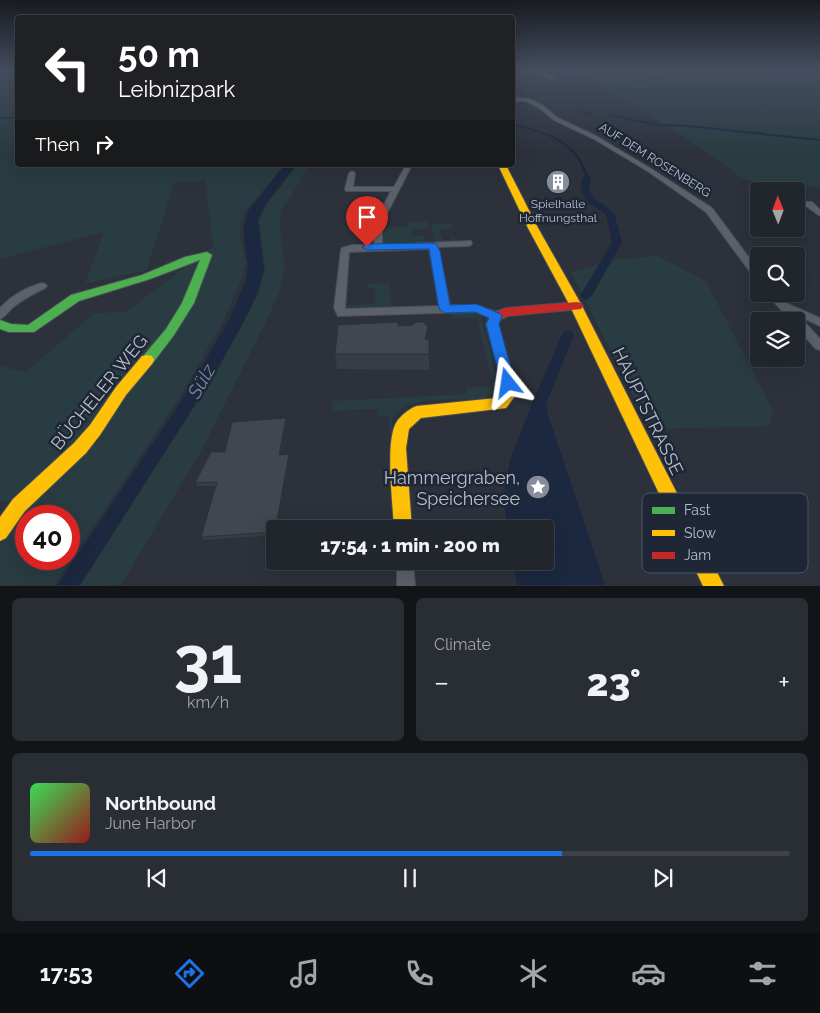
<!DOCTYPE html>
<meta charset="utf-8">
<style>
:root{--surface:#21252c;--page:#292d34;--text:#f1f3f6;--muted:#a2a5a9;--line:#3e4248;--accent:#1a73e8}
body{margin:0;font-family:Raleway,sans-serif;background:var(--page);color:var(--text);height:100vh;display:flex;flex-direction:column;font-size:19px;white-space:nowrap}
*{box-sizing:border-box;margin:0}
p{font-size:16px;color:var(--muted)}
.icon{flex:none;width:28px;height:28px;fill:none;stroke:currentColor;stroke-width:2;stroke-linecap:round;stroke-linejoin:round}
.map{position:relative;height:586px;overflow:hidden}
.panel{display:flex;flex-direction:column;gap:12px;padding:12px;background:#121418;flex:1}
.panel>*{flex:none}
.banner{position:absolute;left:15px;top:15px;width:500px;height:152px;border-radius:5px;box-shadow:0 5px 20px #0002,0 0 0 1px var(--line);background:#202124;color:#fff;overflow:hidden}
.needle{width:32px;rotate:359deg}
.tools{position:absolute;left:750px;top:182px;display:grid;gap:10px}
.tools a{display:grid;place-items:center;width:55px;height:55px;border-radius:5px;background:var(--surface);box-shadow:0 5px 20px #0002,0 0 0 1px var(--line);font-size:25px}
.speed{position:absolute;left:15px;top:505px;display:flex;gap:10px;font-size:25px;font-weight:700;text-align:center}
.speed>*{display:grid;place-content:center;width:65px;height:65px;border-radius:50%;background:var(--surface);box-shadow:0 5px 20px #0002,0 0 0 1px var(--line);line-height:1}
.speed .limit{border:8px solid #d22;background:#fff;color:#111}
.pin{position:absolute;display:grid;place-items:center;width:42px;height:42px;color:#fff;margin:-51px -21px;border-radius:50% 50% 50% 0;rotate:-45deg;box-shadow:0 0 5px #0007}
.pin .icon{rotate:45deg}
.me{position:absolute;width:55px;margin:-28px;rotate:345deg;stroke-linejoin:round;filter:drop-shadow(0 0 4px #0008)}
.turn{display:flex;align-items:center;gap:18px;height:105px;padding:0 20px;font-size:22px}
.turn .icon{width:65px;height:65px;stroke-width:2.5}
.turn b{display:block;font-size:35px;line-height:42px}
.then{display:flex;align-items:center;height:48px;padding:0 20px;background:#0003;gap:10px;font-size:19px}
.big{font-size:38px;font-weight:800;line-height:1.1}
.panel .widget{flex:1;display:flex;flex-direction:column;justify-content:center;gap:8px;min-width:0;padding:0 18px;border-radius:8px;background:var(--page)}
.panel .dial{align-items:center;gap:0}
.dial b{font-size:65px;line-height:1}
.song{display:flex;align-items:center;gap:15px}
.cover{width:60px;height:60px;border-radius:8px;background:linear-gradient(135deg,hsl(130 70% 55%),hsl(0 70% 35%))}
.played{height:5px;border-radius:2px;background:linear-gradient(90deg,var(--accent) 70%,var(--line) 70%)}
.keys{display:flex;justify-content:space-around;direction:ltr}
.heat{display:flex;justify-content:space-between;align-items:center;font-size:28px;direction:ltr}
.panel .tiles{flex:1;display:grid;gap:12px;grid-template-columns:1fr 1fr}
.widget:last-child{grid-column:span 2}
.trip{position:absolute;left:266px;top:520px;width:288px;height:50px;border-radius:5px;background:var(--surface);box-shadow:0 5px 20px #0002,0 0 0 1px var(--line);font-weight:800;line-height:50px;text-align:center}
.dock{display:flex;height:80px;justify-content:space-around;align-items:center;background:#0d0f12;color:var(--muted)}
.dock .icon{width:35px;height:35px}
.dock .selected{color:var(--accent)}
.dock b{font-size:22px;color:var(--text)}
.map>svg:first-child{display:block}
.green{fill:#293c41;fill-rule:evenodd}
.water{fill:#1b283f}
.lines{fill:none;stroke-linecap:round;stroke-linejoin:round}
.stream-far2{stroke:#1b283f;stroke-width:1}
.stream-far1{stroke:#1b283f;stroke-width:2}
.stream{stroke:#1b283f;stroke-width:2.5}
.canal{fill:#1b283f;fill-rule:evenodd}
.street-casing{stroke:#4a4e58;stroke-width:2}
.fast-casing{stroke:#4a4e58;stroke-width:2}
.slow-casing{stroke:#4a4e58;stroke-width:2}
.jam-casing{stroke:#4a4e58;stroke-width:2}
.street{fill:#5c6068;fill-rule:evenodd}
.fast{fill:#4caf50;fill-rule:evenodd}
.slow{fill:#ffc107;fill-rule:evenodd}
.jam{fill:#c62828;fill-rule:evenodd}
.wall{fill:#383c44}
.shaded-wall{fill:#2e3137}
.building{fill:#41464f;stroke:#2e3137}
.route{fill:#1a73e8;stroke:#114b97}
.labels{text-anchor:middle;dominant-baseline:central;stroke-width:5;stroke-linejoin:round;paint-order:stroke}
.far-street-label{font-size:12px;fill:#b7becb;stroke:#1f2736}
.far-poi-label{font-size:12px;fill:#b7becb;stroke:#1f2736}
.near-street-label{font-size:18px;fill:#b7becb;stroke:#1f2736}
.near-poi-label{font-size:18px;fill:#b7becb;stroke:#1f2736;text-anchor:end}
.near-water-label{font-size:19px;font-style:italic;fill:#7187a9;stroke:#1f2736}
.key{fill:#1f2736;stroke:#4d5463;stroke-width:1}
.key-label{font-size:14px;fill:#b7becb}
</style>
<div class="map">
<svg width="820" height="586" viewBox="0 0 820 586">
<rect width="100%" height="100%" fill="#2c313b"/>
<g class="green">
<path d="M0 70H17L18 165H284L243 214 239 232 246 263 241 281 223 322 179 398 54 585H0V524L11 503 0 500V366L25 372 95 313 126 312 213 246 205 180 174 183 147 270 85 284 104 232 0 259ZM26 516H69V559H26Z"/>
<polygon points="574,70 820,70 820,187 745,180 671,128"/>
<polygon points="297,165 311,165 281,211 280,227 285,267 279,292 264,326 201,451 121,585 80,586 216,373 246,318 258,294 265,269 259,220 270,200"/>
<polygon points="409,222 427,222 428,229 412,230 413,236 425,236 426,243 382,243 380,240 380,227 405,227"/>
<polygon points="451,223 453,229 439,229 443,240 451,240 451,237 455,237 456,242 435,242 431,224"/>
<polygon points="658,256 706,281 773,411 769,426 650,429 571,272 619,259"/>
<polygon points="390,283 391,308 349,309 344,305 374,304 375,288 368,288 368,284"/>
<path d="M458 312H471L481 317 500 389 498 394C492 396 486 398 479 399 456 401 400 394 392 421L395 527 389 416H379L377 409 332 411 331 401 466 394 467 387 493 386 477 318H452L453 314Z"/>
</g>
<g class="water">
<polygon points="285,165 296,165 266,204 258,220 264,270 257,294 246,317 215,373 80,585 57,585 182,400 230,318 246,280 248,266 243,229 248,211"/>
<polygon points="534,398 544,403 605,585 517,585 513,561 545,561 545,529 508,529 503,499 510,460"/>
</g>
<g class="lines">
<g class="stream-far2">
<polyline points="587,87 614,86 675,75"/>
<polyline points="580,112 592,114"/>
</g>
<g class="stream-far1">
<polyline points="585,113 592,114"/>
<polyline points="608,115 659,125 687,126 820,140"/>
<polyline points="0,118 18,118"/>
<path d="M512 124C540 131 574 139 584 170"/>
</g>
<polyline class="stream" points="584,168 587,177"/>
<g class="canal">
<path d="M584 175 591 177C584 200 602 200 614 213L622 242 592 296 586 300 580 296 612 242 606 214C590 204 574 196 584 175Z"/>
<polygon points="568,331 572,332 574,335 547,401 547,415 545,419 540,421 535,419 533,415 533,401 562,335 564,332"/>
</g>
<g class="street-casing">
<g id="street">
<polygon points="528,70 533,70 556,78 552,79"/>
<polygon points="512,98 529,99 542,105 558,118 598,137 653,170 712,208 759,271 759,281 756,280 706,212 649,172 594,139 554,120 538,107 526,101 512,101"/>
<path d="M406 165H412L382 223V245L471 241 472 243 471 245 468 246 437 247 439 251 450 305H476L500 313 501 316 500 319H492L475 312 338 316 334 308 341 250 342 248 352 245H374V223L391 191H346L345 189 349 173 352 171 355 173 353 187H394ZM429 249 439 306 345 309 349 252Z"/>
<polygon points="806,202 812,202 820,210 820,216 806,206"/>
<path d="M42 283 45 284 47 286 45 288C35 293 25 298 16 305 10 309 6 316 0 319V308C11 296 27 287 42 283Z"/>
<polygon points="767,294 777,294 786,303 820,318 820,326 799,316 820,339 820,350 816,349 796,327 796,321 791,321"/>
<polygon points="397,561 413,561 415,586 397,586"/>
</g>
</g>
<g class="fast-casing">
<polygon id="fast" points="207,252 212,255 194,303 174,335 152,364 147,365 142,364 140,360 166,329 182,303 200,260 150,279 79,301 34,332 9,332 0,329 0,320 11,324 28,325 71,295 142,275 185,257"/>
</g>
<g class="slow-casing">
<g id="slow">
<polygon points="498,165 506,165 538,228 581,304 724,586 703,586 569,304 528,228"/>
<polygon points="147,355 152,356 154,360 152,364 126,395 100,435 86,453 25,511 6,538 0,541 0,517 13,499 74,443 90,425 116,387 142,356"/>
<path d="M507 374 512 375 518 392 506 408 421 418 409 429 406 448 412 529H394C393 505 385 442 396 423 400 416 410 408 417 406L497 398 504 391 500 379 502 375Z"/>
</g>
</g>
<g class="jam-casing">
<polygon id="jam" points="577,302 581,303 583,306 581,309 508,316 501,319 498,324 514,379 512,383 507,384 502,383 486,324 492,313 506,308"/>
</g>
<use href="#street" class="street"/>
<use href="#fast" class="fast"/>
<use href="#slow" class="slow"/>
<use href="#jam" class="jam"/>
</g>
<g class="wall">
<polygon points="550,171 568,180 567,186 551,185 549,177"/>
<polygon points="413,325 428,327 428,340 429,341 429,370 337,369 335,354 399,326"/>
<polygon points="286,418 287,422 281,455 290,458 278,529 275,529 275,535 203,540 201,537 216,486 197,486 195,483 225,452"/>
</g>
<g class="shaded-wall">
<polygon points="428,327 428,342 425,339"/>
<polygon points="286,418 287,422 280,459 279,455"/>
<polygon points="289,454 290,458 278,529 276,529"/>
</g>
<g class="building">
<polygon points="550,171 566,172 568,180 552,179"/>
<polygon points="397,322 399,326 413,325 416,322 423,322 428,327 425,339 429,341 429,354 335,354 338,325"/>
<polygon points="286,418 279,455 289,454 275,532 201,537 217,482 195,483 211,452 225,452 232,422"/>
</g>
<linearGradient id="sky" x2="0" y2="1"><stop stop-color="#181b20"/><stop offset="0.46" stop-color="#454e60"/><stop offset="1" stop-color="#454e60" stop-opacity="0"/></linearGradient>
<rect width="820" height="152" fill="url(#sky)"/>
<polygon class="route" points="432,243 436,244 440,251 450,305 476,304 501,314 502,316 499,324 515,383 513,387 508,388 503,387 501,383 486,324 489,318 475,312 445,313 439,309 429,249 367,250 362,247 367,244"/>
<defs>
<g id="building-disc" transform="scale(1.25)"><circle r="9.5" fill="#868d99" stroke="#1f2736"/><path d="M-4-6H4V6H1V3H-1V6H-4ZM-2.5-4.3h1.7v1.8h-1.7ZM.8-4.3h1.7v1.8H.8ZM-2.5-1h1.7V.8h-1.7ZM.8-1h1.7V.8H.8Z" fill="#fff"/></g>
<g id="sight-disc" transform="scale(1.25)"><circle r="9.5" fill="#868d99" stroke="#1f2736"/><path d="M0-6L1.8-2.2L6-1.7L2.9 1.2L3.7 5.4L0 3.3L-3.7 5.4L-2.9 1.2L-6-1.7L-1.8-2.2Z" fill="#fff"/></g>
</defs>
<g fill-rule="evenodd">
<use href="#building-disc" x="558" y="182"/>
<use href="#sight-disc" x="538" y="487"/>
</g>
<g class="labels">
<g class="far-street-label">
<text transform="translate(655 160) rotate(32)">AUF DEM ROSENBERG</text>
</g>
<g class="far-poi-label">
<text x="558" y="204">Spielhalle<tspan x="558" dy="14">Hoffnungsthal</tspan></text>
</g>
<g class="near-street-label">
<text transform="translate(99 392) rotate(-51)">BÜCHELER WEG</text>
<text transform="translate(648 411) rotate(64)">HAUPTSTRASSE</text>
</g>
<g class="near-poi-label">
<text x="520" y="477">Hammergraben,<tspan x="520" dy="21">Speichersee</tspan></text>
</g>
<g class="near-water-label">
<text transform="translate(201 381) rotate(-60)">Sülz</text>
</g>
</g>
<rect x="642" y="493" width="166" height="80" rx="8" class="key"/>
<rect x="652" y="507" width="23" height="7" fill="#4caf50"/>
<rect x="652" y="530" width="23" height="6" fill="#ffc107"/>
<rect x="652" y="552" width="23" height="7" fill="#c62828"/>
<g class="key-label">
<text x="684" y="515">Fast</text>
<text x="684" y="538">Slow</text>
<text x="684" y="560">Jam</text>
</g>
</svg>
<div class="tools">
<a><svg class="needle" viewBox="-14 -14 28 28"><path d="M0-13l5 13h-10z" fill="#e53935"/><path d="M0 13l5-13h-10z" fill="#a2a5a9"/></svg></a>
<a><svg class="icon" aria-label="search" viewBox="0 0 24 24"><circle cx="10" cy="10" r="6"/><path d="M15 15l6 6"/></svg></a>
<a><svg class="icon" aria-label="layers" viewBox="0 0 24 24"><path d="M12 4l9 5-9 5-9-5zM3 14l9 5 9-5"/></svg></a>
</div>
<div class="speed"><div class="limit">40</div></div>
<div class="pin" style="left:367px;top:247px;background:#d93025"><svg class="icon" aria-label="arrive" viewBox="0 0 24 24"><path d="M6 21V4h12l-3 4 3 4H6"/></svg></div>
<svg class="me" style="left:508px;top:383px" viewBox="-20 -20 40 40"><path d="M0-17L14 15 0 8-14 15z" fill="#1a73e8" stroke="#fff" stroke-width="4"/></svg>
<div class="trip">17:54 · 1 min · 200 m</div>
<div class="banner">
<div class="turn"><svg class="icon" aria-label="left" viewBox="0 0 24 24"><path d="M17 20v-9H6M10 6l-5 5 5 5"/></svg><div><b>50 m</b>Leibnizpark</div></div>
<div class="then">Then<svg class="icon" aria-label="right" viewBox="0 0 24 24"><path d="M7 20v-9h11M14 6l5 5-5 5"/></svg></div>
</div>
</div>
<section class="panel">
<div class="tiles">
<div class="widget dial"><b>31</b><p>km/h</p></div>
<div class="widget"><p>Climate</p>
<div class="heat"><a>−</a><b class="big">23°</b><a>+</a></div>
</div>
<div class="widget">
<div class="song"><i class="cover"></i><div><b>Northbound</b><p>June Harbor</p></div></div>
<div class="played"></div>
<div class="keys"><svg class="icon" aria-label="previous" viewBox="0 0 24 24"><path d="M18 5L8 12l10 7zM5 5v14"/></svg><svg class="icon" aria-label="pause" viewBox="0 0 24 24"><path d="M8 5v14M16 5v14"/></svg><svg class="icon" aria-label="next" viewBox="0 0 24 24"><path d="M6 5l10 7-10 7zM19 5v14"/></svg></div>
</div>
</div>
</section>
<nav class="dock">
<b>17:53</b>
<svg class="icon selected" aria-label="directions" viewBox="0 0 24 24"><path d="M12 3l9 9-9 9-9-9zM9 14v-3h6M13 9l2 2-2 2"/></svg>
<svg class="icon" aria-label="music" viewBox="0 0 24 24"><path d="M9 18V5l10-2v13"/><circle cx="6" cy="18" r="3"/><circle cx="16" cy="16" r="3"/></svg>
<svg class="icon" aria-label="phone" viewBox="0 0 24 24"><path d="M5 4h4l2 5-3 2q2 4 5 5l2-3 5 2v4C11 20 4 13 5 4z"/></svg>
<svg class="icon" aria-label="climate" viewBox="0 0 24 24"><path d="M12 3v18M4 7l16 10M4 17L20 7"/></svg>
<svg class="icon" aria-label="car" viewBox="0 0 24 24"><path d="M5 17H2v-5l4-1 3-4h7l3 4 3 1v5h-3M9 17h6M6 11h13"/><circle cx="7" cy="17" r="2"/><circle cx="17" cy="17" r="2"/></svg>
<svg class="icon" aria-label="filters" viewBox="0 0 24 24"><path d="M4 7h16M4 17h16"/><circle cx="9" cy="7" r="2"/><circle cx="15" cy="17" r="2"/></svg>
</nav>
